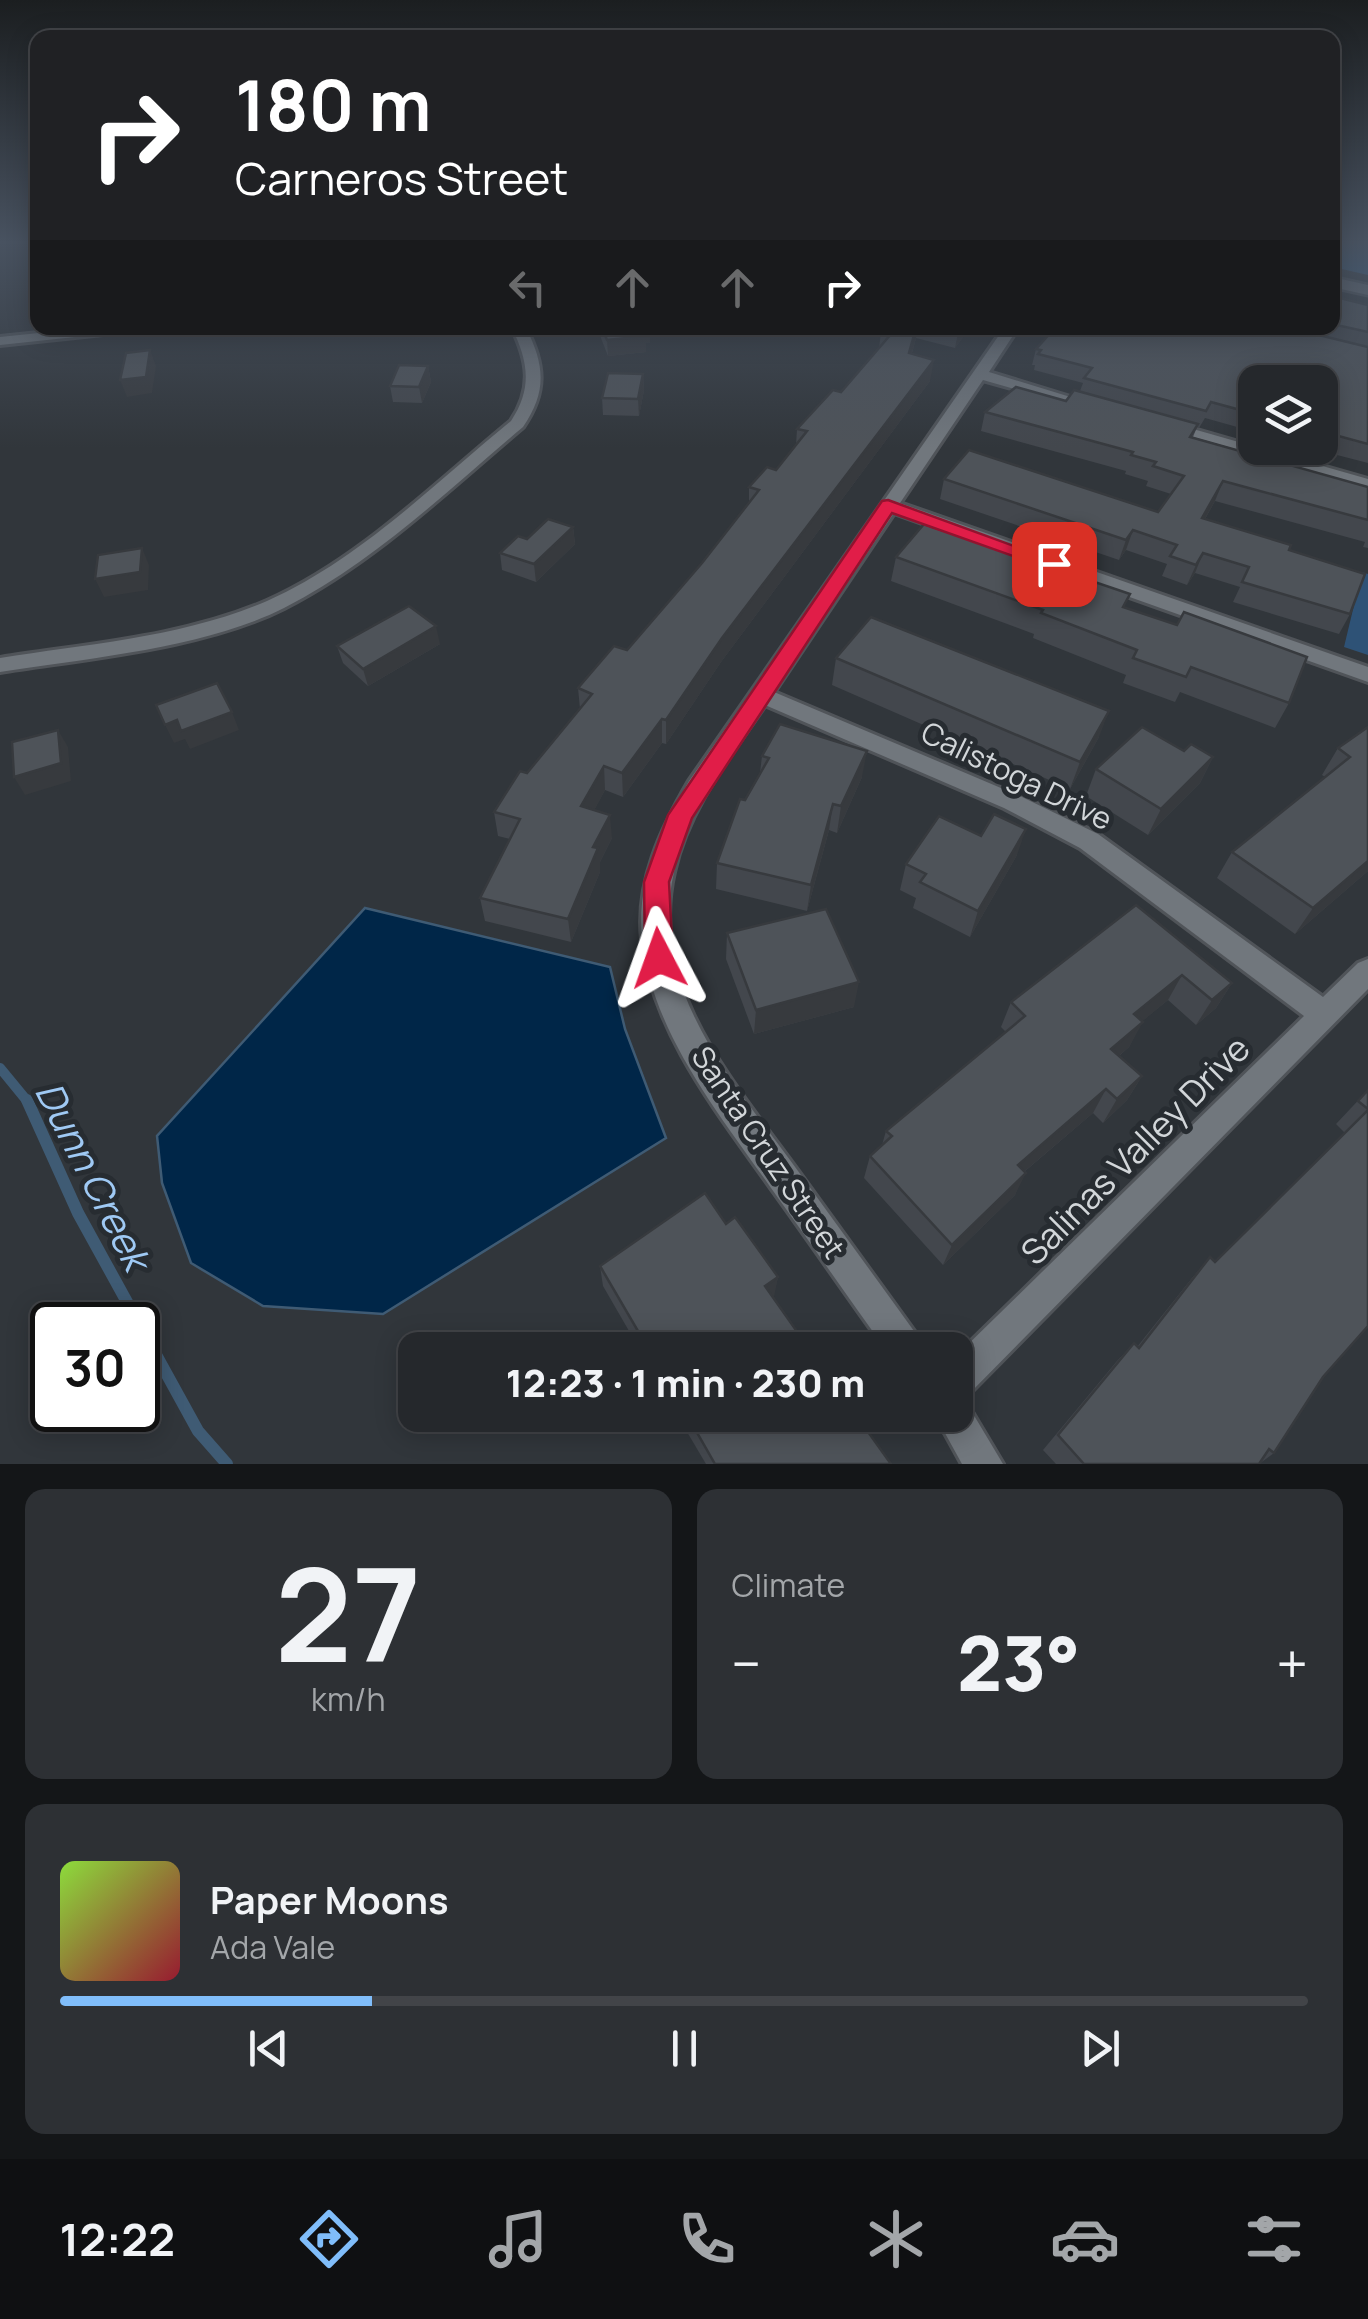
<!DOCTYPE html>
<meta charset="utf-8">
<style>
:root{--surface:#25282c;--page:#2d3034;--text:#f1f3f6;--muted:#a3a6a9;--line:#424448;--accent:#80bdfa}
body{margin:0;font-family:Manrope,sans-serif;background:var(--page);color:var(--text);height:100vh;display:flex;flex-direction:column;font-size:38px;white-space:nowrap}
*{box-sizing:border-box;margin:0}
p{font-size:32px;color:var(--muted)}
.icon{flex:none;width:55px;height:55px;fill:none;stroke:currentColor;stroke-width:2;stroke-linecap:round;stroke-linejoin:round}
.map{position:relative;height:1464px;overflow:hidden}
.side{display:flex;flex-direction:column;gap:25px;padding:25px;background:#141618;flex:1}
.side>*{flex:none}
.top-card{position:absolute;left:30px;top:30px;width:1310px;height:305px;border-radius:20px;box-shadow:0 5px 25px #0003,0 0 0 2px var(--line);background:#202124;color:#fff;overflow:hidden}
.fabs{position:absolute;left:1238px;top:365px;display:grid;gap:20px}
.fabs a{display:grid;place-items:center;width:100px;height:100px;border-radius:20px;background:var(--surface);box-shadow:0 5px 25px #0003,0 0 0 2px var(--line);font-size:50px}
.speed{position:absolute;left:30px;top:1302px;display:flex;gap:20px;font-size:50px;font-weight:700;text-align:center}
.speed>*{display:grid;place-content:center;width:130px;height:130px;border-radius:50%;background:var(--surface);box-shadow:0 5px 25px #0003,0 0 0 2px var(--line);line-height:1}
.speed .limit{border:5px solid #111;border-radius:15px;background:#fff;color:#111}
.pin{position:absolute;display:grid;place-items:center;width:85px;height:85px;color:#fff;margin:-42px;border-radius:20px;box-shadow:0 5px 15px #0006}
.me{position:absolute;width:110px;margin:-55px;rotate:356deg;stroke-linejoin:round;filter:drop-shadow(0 0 8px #0008)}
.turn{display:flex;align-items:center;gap:35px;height:210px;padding:0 40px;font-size:45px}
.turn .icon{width:130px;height:130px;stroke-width:2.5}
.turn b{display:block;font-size:70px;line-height:85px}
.lanes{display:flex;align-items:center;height:95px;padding:0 40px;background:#0003;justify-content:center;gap:50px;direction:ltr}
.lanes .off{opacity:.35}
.big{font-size:75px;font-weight:800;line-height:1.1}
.side .tile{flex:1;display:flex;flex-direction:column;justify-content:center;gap:15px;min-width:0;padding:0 35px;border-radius:20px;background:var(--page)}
.side .dial{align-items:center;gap:0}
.dial b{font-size:130px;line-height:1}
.song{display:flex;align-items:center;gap:30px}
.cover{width:120px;height:120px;border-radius:15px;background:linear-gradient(135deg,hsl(90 70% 55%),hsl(350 70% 35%))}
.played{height:10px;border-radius:5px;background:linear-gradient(90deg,var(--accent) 25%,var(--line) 25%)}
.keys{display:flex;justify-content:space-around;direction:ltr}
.heat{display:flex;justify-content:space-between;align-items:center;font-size:55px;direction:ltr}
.side .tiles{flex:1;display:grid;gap:25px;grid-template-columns:1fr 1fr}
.tile:last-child{grid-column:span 2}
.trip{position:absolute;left:398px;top:1332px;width:575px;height:100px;border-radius:20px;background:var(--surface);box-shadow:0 5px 25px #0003,0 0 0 2px var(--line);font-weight:800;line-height:100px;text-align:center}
.menu{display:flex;height:160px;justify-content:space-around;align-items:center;background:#0f1012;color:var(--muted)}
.menu .icon{width:70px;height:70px}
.menu .current{color:var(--accent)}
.menu b{font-size:45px;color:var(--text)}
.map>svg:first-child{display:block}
.green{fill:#2e5276}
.forest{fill:#336697}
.water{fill:#002648;stroke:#3f5b74;stroke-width:2.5}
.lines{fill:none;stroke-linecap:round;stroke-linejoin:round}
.stream-far1{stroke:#3f5b74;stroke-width:10}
.stream{stroke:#3f5b74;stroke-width:12}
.minor-casing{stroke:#505459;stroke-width:6}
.secondary-casing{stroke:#505459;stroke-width:5}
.minor{fill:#71777d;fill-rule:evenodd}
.secondary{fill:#71777d;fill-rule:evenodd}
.wall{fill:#43474d}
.shaded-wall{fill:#373a3e}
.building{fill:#4e5359;stroke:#373a3e;stroke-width:2.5}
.route{fill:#e11d48;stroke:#92132f;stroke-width:2.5}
.labels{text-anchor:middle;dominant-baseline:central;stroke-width:10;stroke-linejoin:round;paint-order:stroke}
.street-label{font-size:30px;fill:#d2d6d9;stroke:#272c31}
.near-street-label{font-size:35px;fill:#d2d6d9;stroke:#272c31}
.near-water-label{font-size:38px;font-style:italic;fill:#9fc9f4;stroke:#272c31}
</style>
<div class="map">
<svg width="1368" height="1464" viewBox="0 0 1368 1464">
<rect width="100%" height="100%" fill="#31363b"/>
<polygon class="green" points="1362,572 1368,574 1368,655 1344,647"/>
<polygon class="forest" points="1333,243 1368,243 1368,275 1333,267"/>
<polygon class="water" points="365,908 610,967 625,1029 666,1138 383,1314 263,1306 191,1263 162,1183 157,1136"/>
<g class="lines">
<polyline class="stream-far1" points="0,1068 28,1102"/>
<polyline class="stream" points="27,1100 78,1213 198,1431 227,1464"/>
<g class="minor-casing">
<g id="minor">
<polygon points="87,328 129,328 122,332 0,345 0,337"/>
<path d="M512 328H526C545 365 547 392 523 427 446 492 374 562 284 608 205 648 88 658 0 672V658C88 644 184 637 267 601 359 560 434 484 511 421 533 388 528 361 512 328Z"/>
<path d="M1004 328H1018L989 372 1103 407 1095 412 983 380 900 503 1368 667V682L894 513 774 692 1020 796 1098 834 1323 997 1358 963 1368 959V989L968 1395 958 1399 966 1402 1003 1464H962L935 1415H955V1357L1304 1016 1080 848 1004 808 765 705C729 758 688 809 674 872 647 988 735 1084 798 1171 838 1227 879 1282 919 1338L925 1350H886C847 1296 810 1242 771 1188 719 1114 652 1032 642 939 636 882 661 829 689 781Z"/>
<polygon points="1165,421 1368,479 1368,489 1159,429 1157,426"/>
</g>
</g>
<g class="secondary-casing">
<polygon id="secondary" points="1332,277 1368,285 1368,295 1332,287"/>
</g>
<use href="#minor" class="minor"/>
<use href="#secondary" class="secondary"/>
</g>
<g class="wall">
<polygon points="1332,296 1368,305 1368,463 1310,448 1320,448 1320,382 1255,382 1255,432 1205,418 1199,428 1197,427 1193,437 1368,487 1368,548 1363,547 1365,542 1215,501 1205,519 1289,550 1350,614 1339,634 1233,602 1240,587 1195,573 1187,585 1162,576 1167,564 1126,550 1119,560 940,499 944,479 1158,512 1171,494 1146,486 1148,481 1125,474 1126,471 981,431 985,412 1066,401 1080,391 1083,383 1034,370 1035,365 1032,365 1036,349 1055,328 1332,328"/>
<polygon points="597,328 650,328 650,343 646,343 646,352 608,356"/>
<polygon points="885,328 970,328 955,348 916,338 912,353 930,381 721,662 666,744 662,743 623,797 605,790 594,810 612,838 600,862 600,872 571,942 485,921 480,898 510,839 498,836 494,812 580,709 578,688 627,650 702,563 749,504 749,487 776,470 796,445 797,429 841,392 879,348 881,332"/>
<polygon points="428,366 431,382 422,403 393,402 390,386"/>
<polygon points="643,374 644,390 639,416 603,415 602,398"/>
<polygon points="573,527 575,544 536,582 502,570 500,553 527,539"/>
<polygon points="896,557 1125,608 1289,703 1275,728 1180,692 1175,702 1123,683 1126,675 1033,638 1034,634 891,581"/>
<polygon points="440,644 368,686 343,663 337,646"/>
<polygon points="836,658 1099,737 1070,789 832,685"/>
<polygon points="1368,726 1368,871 1295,934 1217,878 1232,852 1325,777 1322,775 1338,748"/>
<polygon points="1184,751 1213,757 1200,783 1148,835 1086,796 1096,769"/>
<polygon points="762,756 862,777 837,833 829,830 807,911 716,889 717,863 745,800 760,773"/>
<polygon points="981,836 1017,855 970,937 913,908 916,898 900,890 906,864"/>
<polygon points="1136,905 1232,983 1216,1008 1196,1025 1168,1000 1142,1021 1129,1047 1119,1056 1142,1076 1127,1100 1103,1123 1093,1113 1024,1172 1015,1195 943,1265 864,1178 870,1156 882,1145 886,1131 1006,1032 1001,1027 1011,1002"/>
<polygon points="727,933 854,1007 754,1034 726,959"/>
<polygon points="1368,1090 1368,1326 1323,1377 1274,1453 1259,1464 1056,1464 1043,1450 1117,1361 1134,1343 1137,1347 1192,1278 1210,1257 1215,1262 1345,1133 1336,1124"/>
<polygon points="726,1224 778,1277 773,1297 810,1350 640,1350 603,1286 600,1266"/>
<polygon points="677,1415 856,1415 891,1464 706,1464"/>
</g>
<g class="shaded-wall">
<polygon points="642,328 650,328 650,343 646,343 646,352 608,356 607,340"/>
<polygon points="916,328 918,328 916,338 906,374 909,353"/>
<polygon points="959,328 970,328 955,348"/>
<polygon points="150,350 156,366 152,393 127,397 120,380"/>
<polygon points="934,360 930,381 721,662 666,744 666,720 722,638"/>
<polygon points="428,366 431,382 422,403 419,387"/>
<polygon points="643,374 644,390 639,416 638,399"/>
<polygon points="1223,481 1215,501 1194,538 1202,518"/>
<polygon points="573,527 575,544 536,582 534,564"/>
<polygon points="1133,530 1126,550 1119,560 1126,540"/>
<polygon points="142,548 149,565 148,590 104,597 95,579"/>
<polygon points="1203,553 1195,573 1187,585 1196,565"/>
<polygon points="436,626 440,644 368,686 363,669"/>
<polygon points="1109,711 1099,737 1070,789 1080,762"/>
<polygon points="232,712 239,730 190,749 185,739 174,743 165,725 177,720"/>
<polygon points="662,719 662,743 623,797 622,773"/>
<polygon points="58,730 68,747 71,781 25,795 14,777"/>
<polygon points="867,751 862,777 837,833 841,806"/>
<polygon points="1213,757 1200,783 1148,835 1161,809"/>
<polygon points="604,766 605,790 584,830 581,806"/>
<polygon points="833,804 829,830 807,911 811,885"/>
<polygon points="610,815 612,838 600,862 600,872 571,942 568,919 593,847"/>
<polygon points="1026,829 1017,855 970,937 978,911"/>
<polygon points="1368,861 1368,871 1295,934 1313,908"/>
<polygon points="1182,975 1168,1000 1121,1039 1134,1014"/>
<polygon points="859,982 854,1007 754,1034 756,1010"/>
<polygon points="1232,983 1216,1008 1196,1025 1212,1000"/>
<polygon points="1143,1022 1129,1047 1098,1074 1111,1049"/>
<polygon points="1142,1076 1127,1100 1103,1123 1117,1099"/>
<polygon points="1106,1089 1093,1113 1006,1187 1018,1165"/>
<polygon points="1026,1173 1015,1195 943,1265 952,1245"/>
<polygon points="778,1277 774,1297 762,1306 765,1286"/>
</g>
<g class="building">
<polygon points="1332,296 1368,305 1368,332 1332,324"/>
<polygon points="602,328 648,328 642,328 646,336 607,340"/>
<polygon points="885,328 916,328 909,353 934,360 722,638 666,720 662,719 622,773 604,766 581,806 610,815 593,847 598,848 568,919 480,898 520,819 494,812 520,771 527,773 592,694 578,688 614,646 627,650 702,563 759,490 749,487 767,467 776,470 807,431 797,429 833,390 841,392 891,334 881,332"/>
<polygon points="1055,328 1290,328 1368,347 1368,444 1320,431 1320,382 1255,382 1255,414 1211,402 1206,411 1084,378 1092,368 1038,354 1041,350 1036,349"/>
<polygon points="150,350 146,377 120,380 126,353"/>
<polygon points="399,365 428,366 419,387 390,386"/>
<polygon points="608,373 643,374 638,399 602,398"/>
<polygon points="1016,387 1066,401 1074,390 1198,424 1190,437 1368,487 1368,520 1223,481 1202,518 1291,545 1289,550 1365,574 1350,614 1242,582 1249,567 1203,553 1196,565 1170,556 1177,545 1133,530 1126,540 944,479 969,450 1158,512 1184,476 1153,466 1156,462 1131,455 1133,452 985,412"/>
<polygon points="548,519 573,527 534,564 500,553 518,536 527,539"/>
<polygon points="924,524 1130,594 1123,607 1177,625 1184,612 1307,657 1289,703 1191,667 1186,677 1133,658 1137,650 1041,613 1043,610 896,557"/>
<polygon points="142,548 140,572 95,579 98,555"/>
<polygon points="409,606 436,626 363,669 337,646"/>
<polygon points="871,617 1109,711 1080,762 836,658"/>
<polygon points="217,683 232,712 181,731 177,720 165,725 156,705"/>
<polygon points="780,724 867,751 841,806 833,804 811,885 717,863 740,799 745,800 769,758 762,756"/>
<polygon points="1142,727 1184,751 1191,744 1213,757 1161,809 1096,769"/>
<polygon points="1368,727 1368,861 1313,908 1232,852 1350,757 1338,748"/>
<polygon points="58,730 61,763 14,777 12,742"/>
<polygon points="994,814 1026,829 978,911 920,882 926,874 906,864 939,816 981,836"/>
<polygon points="1136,905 1232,983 1212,1000 1182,975 1134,1014 1143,1022 1111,1049 1142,1076 1117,1099 1106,1089 1018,1165 1026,1173 952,1245 870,1156 892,1136 886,1131 1025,1016 1011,1002"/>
<polygon points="826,909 859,982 756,1010 727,933"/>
<polygon points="1368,1090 1368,1109 1358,1101"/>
<polygon points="1368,1110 1368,1326 1323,1377 1274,1453 1269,1449 1259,1464 1084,1464 1058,1435 1134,1343 1139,1348 1210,1257 1215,1262"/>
<polygon points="705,1193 726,1224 735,1217 778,1277 765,1286 810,1350 649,1350 600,1266"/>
<polygon points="687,1415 856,1415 891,1464 715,1464"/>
</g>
<linearGradient id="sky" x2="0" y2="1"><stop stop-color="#1b1e20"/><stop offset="0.54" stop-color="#485260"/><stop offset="1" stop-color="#485260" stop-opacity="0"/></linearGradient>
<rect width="1368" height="448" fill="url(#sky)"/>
<polygon class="route" points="888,500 1063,564 1060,568 1047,568 892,513 692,818 669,882 673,958 669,967 659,970 649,967 645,958 644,882 668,815 882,501"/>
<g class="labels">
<g class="street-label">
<text transform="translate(1017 775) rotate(26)">Calistoga Drive</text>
<text transform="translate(769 1152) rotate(56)">Santa Cruz Street</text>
</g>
<g class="near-street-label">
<text transform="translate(1135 1150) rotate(-45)">Salinas Valley Drive</text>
</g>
<g class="near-water-label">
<text transform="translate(94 1175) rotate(63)">Dunn Creek</text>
</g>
</g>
</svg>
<div class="fabs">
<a><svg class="icon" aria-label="layers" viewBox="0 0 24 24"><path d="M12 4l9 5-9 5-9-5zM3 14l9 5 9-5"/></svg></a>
</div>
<div class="speed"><div class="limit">30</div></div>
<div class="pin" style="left:1054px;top:564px;background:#d93025"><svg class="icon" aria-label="arrive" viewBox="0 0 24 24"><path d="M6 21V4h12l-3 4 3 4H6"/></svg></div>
<svg class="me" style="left:659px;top:958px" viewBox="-20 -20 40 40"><path d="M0-17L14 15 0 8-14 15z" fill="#e11d48" stroke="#fff" stroke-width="4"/></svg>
<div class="trip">12:23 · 1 min · 230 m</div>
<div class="top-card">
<div class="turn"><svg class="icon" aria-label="right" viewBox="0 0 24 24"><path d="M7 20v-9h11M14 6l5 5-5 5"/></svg><div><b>180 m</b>Carneros Street</div></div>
<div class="lanes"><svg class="icon off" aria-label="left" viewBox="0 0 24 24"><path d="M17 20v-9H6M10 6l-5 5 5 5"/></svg><svg class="icon off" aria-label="ahead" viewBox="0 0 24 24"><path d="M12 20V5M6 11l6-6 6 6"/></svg><svg class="icon off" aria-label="ahead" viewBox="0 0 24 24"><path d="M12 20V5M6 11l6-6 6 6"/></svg><svg class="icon" aria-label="right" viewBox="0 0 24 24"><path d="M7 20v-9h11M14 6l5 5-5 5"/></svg></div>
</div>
</div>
<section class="side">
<div class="tiles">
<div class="tile dial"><b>27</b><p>km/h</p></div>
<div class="tile"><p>Climate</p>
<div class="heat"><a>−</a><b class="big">23°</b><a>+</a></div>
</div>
<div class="tile">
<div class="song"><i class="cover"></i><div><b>Paper Moons</b><p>Ada Vale</p></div></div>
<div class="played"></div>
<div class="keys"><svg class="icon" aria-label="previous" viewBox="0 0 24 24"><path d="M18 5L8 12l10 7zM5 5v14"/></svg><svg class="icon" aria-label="pause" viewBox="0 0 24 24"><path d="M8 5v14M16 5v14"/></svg><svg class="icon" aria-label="next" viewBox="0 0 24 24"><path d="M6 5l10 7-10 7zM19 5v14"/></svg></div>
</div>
</div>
</section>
<nav class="menu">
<b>12:22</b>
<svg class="icon current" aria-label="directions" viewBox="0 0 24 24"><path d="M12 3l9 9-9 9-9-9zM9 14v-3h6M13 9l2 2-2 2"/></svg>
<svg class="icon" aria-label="music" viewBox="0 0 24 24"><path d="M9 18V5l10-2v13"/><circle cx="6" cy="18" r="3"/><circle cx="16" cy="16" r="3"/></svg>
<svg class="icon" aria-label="phone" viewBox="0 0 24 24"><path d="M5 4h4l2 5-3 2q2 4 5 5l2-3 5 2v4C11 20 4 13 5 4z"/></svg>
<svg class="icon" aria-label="climate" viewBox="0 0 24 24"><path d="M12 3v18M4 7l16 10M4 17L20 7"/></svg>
<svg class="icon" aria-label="car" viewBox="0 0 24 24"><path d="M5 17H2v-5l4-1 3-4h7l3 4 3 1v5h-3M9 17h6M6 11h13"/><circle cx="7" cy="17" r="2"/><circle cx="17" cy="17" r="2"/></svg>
<svg class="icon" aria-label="filters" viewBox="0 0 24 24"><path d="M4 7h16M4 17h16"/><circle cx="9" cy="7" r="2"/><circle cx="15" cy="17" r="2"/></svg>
</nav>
